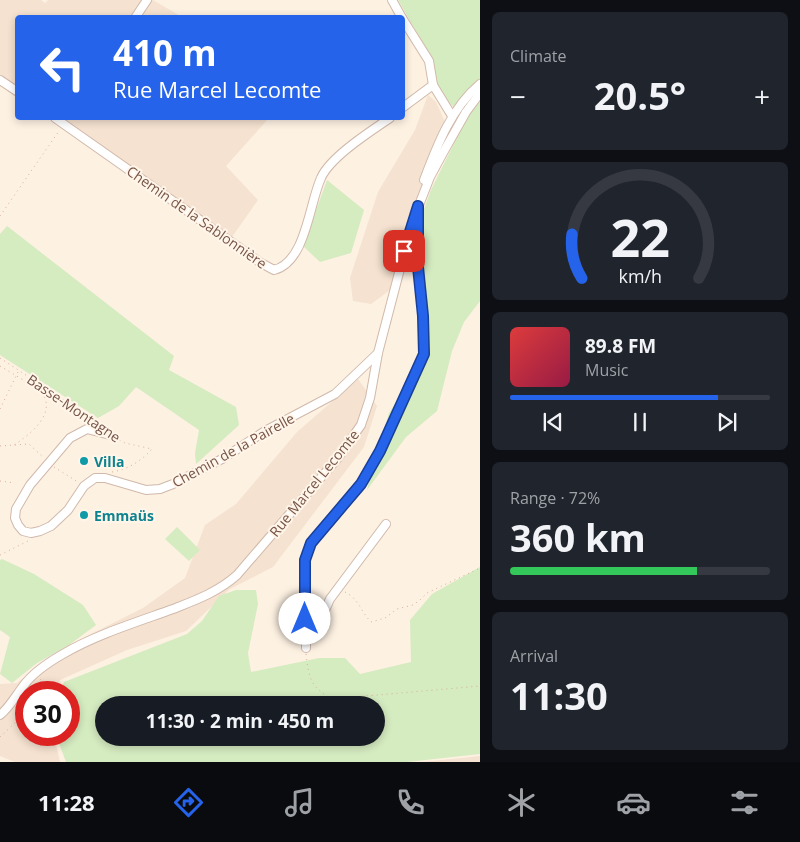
<!DOCTYPE html>
<meta charset="utf-8">
<style>
:root{--surface:#171b24;--page:#20242c;--text:#f1f3f6;--muted:#9ea1a6;--line:#363941;--accent:#2563eb}
body{margin:0;font-family:"Open Sans",sans-serif;background:var(--page);color:var(--text);height:100vh;display:flex;flex-direction:column;font-size:19px;white-space:nowrap}
*{box-sizing:border-box;margin:0}
p{font-size:16px;color:var(--muted)}
.icon{flex:none;width:28px;height:28px;fill:none;stroke:currentColor;stroke-width:2;stroke-linecap:round;stroke-linejoin:round}
.map{position:relative;flex:1;overflow:hidden}
.drawer{display:flex;flex-direction:column;gap:12px;padding:12px;background:#0d0f14;width:320px}
.drawer>*{flex:none}
.hud{position:absolute;left:15px;top:15px;width:390px;height:105px;border-radius:5px;box-shadow:0 2px 8px #0003;background:#2563eb;color:#fff;overflow:hidden}
.speed{position:absolute;left:15px;top:681px;display:flex;gap:10px;font-size:25px;font-weight:700;text-align:center}
.speed>*{display:grid;place-content:center;width:65px;height:65px;border-radius:50%;background:var(--surface);box-shadow:0 2px 8px #0003;line-height:1}
.speed .limit{border:8px solid #d22;background:#fff;color:#111}
.pin{position:absolute;display:grid;place-items:center;width:42px;height:42px;color:#fff;margin:-21px;border-radius:10px;box-shadow:0 2px 8px #0006}
.me{position:absolute;width:55px;margin:-28px;rotate:0deg;stroke-linejoin:round;filter:drop-shadow(0 0 4px #0008)}
.turn{display:flex;align-items:center;gap:18px;height:105px;padding:0 15px;font-size:22px}
.turn .icon{width:65px;height:65px;stroke-width:2.5}
.turn b{display:block;font-size:35px;line-height:42px}
.big{font-size:38px;font-weight:700;line-height:1.1}
.drawer .widget{flex:1;display:flex;flex-direction:column;justify-content:center;gap:8px;min-width:0;padding:0 18px;border-radius:8px;background:var(--page)}
.drawer .dial{align-items:center;gap:0}
.dial svg{height:130px;overflow:visible;fill:none;stroke:var(--line);stroke-width:7;stroke-linecap:round;text-anchor:middle}
.dial text{fill:var(--text);stroke:none}
.song{display:flex;align-items:center;gap:15px}
.cover{width:60px;height:60px;border-radius:8px;background:linear-gradient(135deg,hsl(0 70% 55%),hsl(340 70% 35%))}
.played{height:5px;border-radius:2px;background:linear-gradient(90deg,var(--accent) 80%,var(--line) 80%)}
.keys{display:flex;justify-content:space-around;direction:ltr}
.heat{display:flex;justify-content:space-between;align-items:center;font-size:28px;direction:ltr}
.charge{height:8px;border-radius:4px;background:linear-gradient(90deg,#34c759 72%,var(--line) 0)}
.trip{position:absolute;left:95px;top:696px;width:290px;height:50px;border-radius:25px;background:var(--surface);box-shadow:0 2px 8px #0003;font-weight:700;line-height:50px;text-align:center}
.menu{display:flex;height:80px;justify-content:space-around;align-items:center;background:#090b0e;color:var(--muted)}
.menu .icon{width:35px;height:35px}
.menu .on{color:var(--accent)}
.menu b{font-size:22px;color:var(--text)}
main{display:flex;flex:1;min-height:0}
.map>svg:first-child{display:block}
.residential{fill:#f5e2d0}
.green{fill:#d5ebc0;fill-rule:evenodd}
.lines{fill:none;stroke-linecap:round;stroke-linejoin:round}
.minor-casing{stroke:#d1b9ab;stroke-width:10}
.path{stroke:#d9af9b;stroke-width:1;stroke-dasharray:1 4;stroke-linecap:butt}
.minor{stroke:#fff;stroke-width:8}
.route-casing{stroke:#184099;stroke-width:12}
.route{stroke:#2563eb;stroke-width:9}
.culture-dot{fill:#0f9aa8;stroke:#fff5e9;stroke-width:2}
.labels{text-anchor:middle;dominant-baseline:central;stroke-width:4;stroke-linejoin:round;paint-order:stroke}
.street-label{font-size:14px;fill:#765447;stroke:#fff5e9}
.culture-label{font-size:14px;font-weight:bold;fill:#0d838f;stroke:#fff5e9;text-anchor:start}
</style>
<main>
<div class="map">
<svg width="480" height="762" viewBox="0 0 480 762">
<rect width="100%" height="100%" fill="#fdf1e2"/>
<g class="residential">
<polygon points="0,0 41,0 45,3 48,0 153,0 182,17 18,18 17,93 0,79"/>
<polygon points="428,95 436,102 449,131 422,202 401,282 371,304 353,301 350,278 378,192 415,130"/>
<polygon points="49,118 269,118 226,166 258,200 232,237"/>
<polygon points="358,379 377,406 364,447 273,567 230,589 186,631 127,650 60,680 57,692 26,692 26,735 54,735 60,762 15,762 0,756 0,684 17,683 52,656 91,634 143,608 185,578 205,525 236,504 297,432"/>
<polygon points="480,756 480,762 423,762"/>
</g>
<g class="green">
<polygon points="398,0 480,0 480,81 455,109 438,89 430,55"/>
<polygon points="480,102 480,301 464,322 452,351 437,411 406,437 367,490 373,465 389,413 403,391 419,357 420,220 431,190 471,109"/>
<polygon points="327,180 364,210 351,253 320,262 303,246"/>
<polygon points="7,226 174,356 169,370 236,407 239,425 196,464 195,453 199,430 136,387 119,406 98,418 0,355 0,234"/>
<polygon points="177,527 200,550 189,561 165,539"/>
<polygon points="2,559 34,574 83,605 96,625 69,645 37,663 12,683 0,674 10,637 0,630 0,560"/>
<path d="M480 567V754L407 762H66L56 735H69V692H60L64 682 187 634 202 621 219 596 236 590H256L258 604 248 653 251 672 319 658H345L360 674 411 662 410 620 432 594ZM104 705H376V738H104Z"/>
</g>
<g class="lines">
<g class="minor-casing">
<g id="minor">
<polyline points="392,0 402,18"/>
<polyline points="135,18 147,0"/>
<polyline points="402,18 429,61 433,85 452,116"/>
<polyline points="0,80 18,92"/>
<polyline points="402,108 433,85"/>
<path d="M55 118 261 263 274 270C306 262 309 204 321 178 330 157 371 131 390 118"/>
<path d="M424 180C437 146 451 108 480 84"/>
<polyline points="110,435 87,429 70,438 30,485 16,509 15,518 18,525 23,531 31,533 40,531 51,526 68,510 84,486 95,478 105,478 146,490 160,489 173,484 222,459 265,431 335,394 378,353"/>
<polyline points="305,619 321,619 330,599 386,524"/>
<polyline points="306,648 305,560 311,543 361,484 380,451 424,354 423,316 418,267 418,211"/>
<path d="M0 715C10 707 16 695 24 685 33 673 49 662 63 654 95 635 137 622 173 609 196 600 218 592 237 575L337 459 361 425 370 398 378 353 412 223 430 177 444 151 466 112 480 93"/>
</g>
</g>
<g class="path">
<polyline points="0,216 59,131"/>
<polyline points="0,358 85,414 97,424"/>
<path d="M0 366 40 390C59 412 31 434 14 445"/>
<polyline points="0,409 18,372"/>
<polyline points="0,446 29,444 44,458"/>
<polyline points="54,467 78,482"/>
<path d="M112 472C129 469 141 461 152 449L125 443 116 438"/>
<polyline points="0,481 15,483"/>
<polyline points="0,555 30,540"/>
<path d="M345 592C359 599 361 612 371 622L385 618 397 609 413 605 420 600 427 593 480 568"/>
<path d="M306 654C309 678 310 687 332 699L480 686"/>
<polyline points="31,692 41,679"/>
<polyline points="0,737 16,722 26,702"/>
</g>
<use href="#minor" class="minor"/>
</g>
<g class="lines">
<g class="route-casing">
<polyline id="route" points="305,619 305,560 311,543 361,484 380,451 424,354 423,316 418,267 418,206 404,251"/>
</g>
<use href="#route" class="route"/>
</g>
<g class="culture-dot">
<circle cx="84" cy="461" r="5"/>
<circle cx="84" cy="515" r="5"/>
</g>
<g class="labels">
<g class="street-label">
<text transform="translate(197 217) rotate(35)">Chemin de la Sablonnière</text>
<text transform="translate(74 408) rotate(34)">Basse-Montagne</text>
<text transform="translate(233 450) rotate(-29)">Chemin de la Pairelle</text>
<text transform="translate(314 483) rotate(-51)">Rue Marcel Lecomte</text>
</g>
<g class="culture-label">
<text x="94" y="461">Villa</text>
<text x="94" y="515">Emmaüs</text>
</g>
</g>
</svg>
<div class="speed"><div class="limit">30</div></div>
<div class="pin" style="left:404px;top:251px;background:#d93025"><svg class="icon" aria-label="arrive" viewBox="0 0 24 24"><path d="M6 21V4h12l-3 4 3 4H6"/></svg></div>
<svg class="me" style="left:305px;top:619px" viewBox="-20 -20 40 40"><circle r="19" fill="#fff"/><path d="M0-13L10 11 0 6-10 11z" fill="#2563eb"/></svg>
<div class="trip">11:30 · 2 min · 450 m</div>
<div class="hud">
<div class="turn"><svg class="icon" aria-label="left" viewBox="0 0 24 24"><path d="M17 20v-9H6M10 6l-5 5 5 5"/></svg><div><b>410 m</b>Rue Marcel Lecomte</div></div>
</div>
</div>
<section class="drawer">
<div class="widget"><p>Climate</p>
<div class="heat"><a>−</a><b class="big">20.5°</b><a>+</a></div>
</div>
<div class="widget dial"><svg viewBox="0 0 100 80">
<path d="M14 69A42 42 0 1 1 86 69"/>
<path d="M14 69A42 42 0 0 1 8 42" stroke="#2563eb"/>
<text x="50" y="56" font-size="32" font-weight="700">22</text>
<text x="50" y="72" font-size="11">km/h</text>
</svg></div>
<div class="widget">
<div class="song"><i class="cover"></i><div><b>89.8 FM</b><p>Music</p></div></div>
<div class="played"></div>
<div class="keys"><svg class="icon" aria-label="previous" viewBox="0 0 24 24"><path d="M18 5L8 12l10 7zM5 5v14"/></svg><svg class="icon" aria-label="pause" viewBox="0 0 24 24"><path d="M8 5v14M16 5v14"/></svg><svg class="icon" aria-label="next" viewBox="0 0 24 24"><path d="M6 5l10 7-10 7zM19 5v14"/></svg></div>
</div>
<div class="widget"><p>Range · 72%</p><b class="big">360 km</b><div class="charge"></div></div>
<div class="widget"><p>Arrival</p><b class="big">11:30</b></div>
</section>
</main>
<nav class="menu">
<b>11:28</b>
<svg class="icon on" aria-label="directions" viewBox="0 0 24 24"><path d="M12 3l9 9-9 9-9-9zM9 14v-3h6M13 9l2 2-2 2"/></svg>
<svg class="icon" aria-label="music" viewBox="0 0 24 24"><path d="M9 18V5l10-2v13"/><circle cx="6" cy="18" r="3"/><circle cx="16" cy="16" r="3"/></svg>
<svg class="icon" aria-label="phone" viewBox="0 0 24 24"><path d="M5 4h4l2 5-3 2q2 4 5 5l2-3 5 2v4C11 20 4 13 5 4z"/></svg>
<svg class="icon" aria-label="climate" viewBox="0 0 24 24"><path d="M12 3v18M4 7l16 10M4 17L20 7"/></svg>
<svg class="icon" aria-label="car" viewBox="0 0 24 24"><path d="M5 17H2v-5l4-1 3-4h7l3 4 3 1v5h-3M9 17h6M6 11h13"/><circle cx="7" cy="17" r="2"/><circle cx="17" cy="17" r="2"/></svg>
<svg class="icon" aria-label="filters" viewBox="0 0 24 24"><path d="M4 7h16M4 17h16"/><circle cx="9" cy="7" r="2"/><circle cx="15" cy="17" r="2"/></svg>
</nav>
